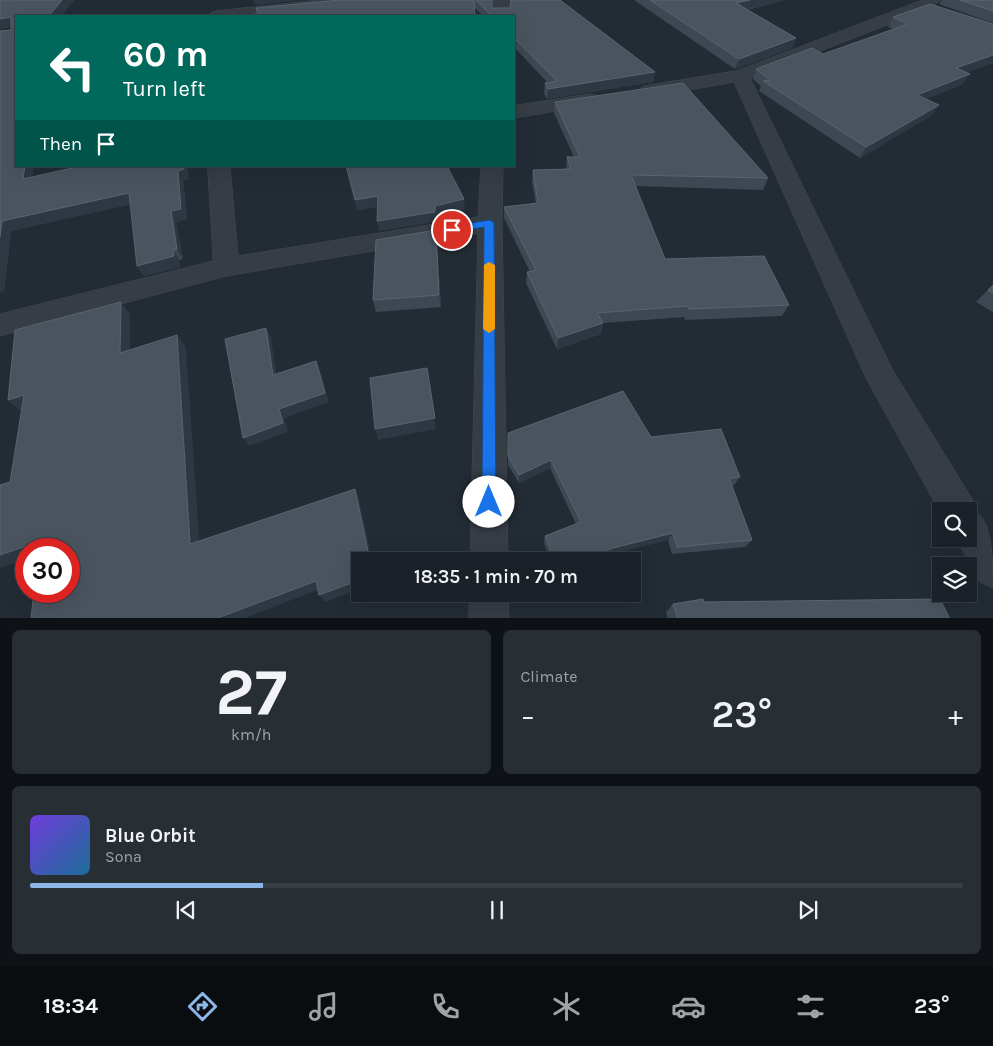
<!DOCTYPE html>
<meta charset="utf-8">
<style>
:root{--surface:#1a2128;--page:#272e34;--text:#f1f3f6;--muted:#9fa3a8;--line:#383e45;--accent:#8eb7e9}
body{margin:0;font-family:Karla,sans-serif;background:var(--page);color:var(--text);height:100vh;display:flex;flex-direction:column;font-size:19px;white-space:nowrap}
*{box-sizing:border-box;margin:0}
p{font-size:16px;color:var(--muted)}
.icon{flex:none;width:28px;height:28px;fill:none;stroke:currentColor;stroke-width:2;stroke-linecap:round;stroke-linejoin:round}
.map{position:relative;height:618px;overflow:hidden}
.drawer{display:flex;flex-direction:column;gap:12px;padding:12px;background:#0e1216;flex:1}
.drawer>*{flex:none}
.guide{position:absolute;left:15px;top:15px;width:500px;height:152px;border-radius:0px;box-shadow:0 5px 20px #0002,0 0 0 1px var(--line);background:#00695c;color:#fff;overflow:hidden}
.fabs{position:absolute;left:932px;top:502px;display:grid;gap:10px}
.fabs a{display:grid;place-items:center;width:45px;height:45px;border-radius:0px;background:var(--surface);box-shadow:0 5px 20px #0002,0 0 0 1px var(--line);font-size:25px}
.speed{position:absolute;left:15px;top:538px;display:flex;gap:10px;font-size:25px;font-weight:700;text-align:center}
.speed>*{display:grid;place-content:center;width:65px;height:65px;border-radius:50%;background:var(--surface);box-shadow:0 5px 20px #0002,0 0 0 1px var(--line);line-height:1}
.speed .limit{border:8px solid #d22;background:#fff;color:#111}
.pin{position:absolute;display:grid;place-items:center;width:42px;height:42px;color:#fff;margin:-21px;border:2px solid #fff;border-radius:50%;box-shadow:0 1px 5px #0007}
.me{position:absolute;width:55px;margin:-28px;rotate:0deg;stroke-linejoin:round;filter:drop-shadow(0 0 4px #0008)}
.turn{display:flex;align-items:center;gap:18px;height:105px;padding:0 25px;font-size:22px}
.turn .icon{width:65px;height:65px;stroke-width:2.5}
.turn b{display:block;font-size:35px;line-height:42px}
.then{display:flex;align-items:center;height:48px;padding:0 25px;background:#0003;gap:10px;font-size:19px}
.big{font-size:38px;font-weight:600;line-height:1.1}
.drawer .widget{flex:1;display:flex;flex-direction:column;justify-content:center;gap:8px;min-width:0;padding:0 18px;border-radius:8px;background:var(--page)}
.drawer .dial{align-items:center;gap:0}
.dial b{font-size:65px;line-height:1}
.song{display:flex;align-items:center;gap:15px}
.cover{width:60px;height:60px;border-radius:8px;background:linear-gradient(135deg,hsl(260 70% 55%),hsl(200 70% 35%))}
.played{height:5px;border-radius:2px;background:linear-gradient(90deg,var(--accent) 25%,var(--line) 25%)}
.keys{display:flex;justify-content:space-around;direction:ltr}
.heat{display:flex;justify-content:space-between;align-items:center;font-size:28px;direction:ltr}
.drawer .tiles{flex:1;display:grid;gap:12px;grid-template-columns:1fr 1fr}
.widget:last-child{grid-column:span 2}
.trip{position:absolute;left:351px;top:552px;width:290px;height:50px;border-radius:0px;background:var(--surface);box-shadow:0 5px 20px #0002,0 0 0 1px var(--line);font-weight:600;line-height:50px;text-align:center}
.tabs{display:flex;height:80px;justify-content:space-around;align-items:center;background:#0a0d10;color:var(--muted)}
.tabs .icon{width:35px;height:35px}
.tabs .current{color:var(--accent)}
.tabs b{font-size:22px;color:var(--text)}
.map>svg:first-child{display:block}
.lines{fill:none;stroke-linecap:round;stroke-linejoin:round}
.minor-casing{stroke:#424952;stroke-width:1}
.minor{fill:#363d45;fill-rule:evenodd}
.wall{fill:#3e4853}
.shaded-wall{fill:#2e3842}
.building{fill:#4a545f;stroke:#5a646f}
.route{fill:#1a73e8;stroke:#114b97}
.slow{fill:#f59e0b}
</style>
<div class="map">
<svg width="993" height="619" viewBox="0 0 993 619">
<rect width="100%" height="100%" fill="#232c35"/>
<g class="lines">
<g class="minor-casing">
<g id="minor">
<polygon points="319,0 369,0 366,3 361,5 256,16 208,16 210,13 216,11"/>
<polygon points="494,0 510,0 509,16 493,16"/>
<path d="M923 0H941L929 9 750 78 892 369 972 499 976 512C993 522 993 567 993 588L980 582 956 539H969V511H941V514L866 378 734 82 649 97 642 95 640 91 642 87 649 85 736 71Z"/>
<polygon points="591,94 598,96 601,100 598,104 514,118 514,106"/>
<polygon points="208,166 230,166 238,256 478,217 481,166 503,166 502,223 508,561 470,561 478,233 226,276 0,336 0,314 213,261"/>
<polygon points="470,594 508,594 509,619 469,619"/>
</g>
</g>
<use href="#minor" class="minor"/>
</g>
<g class="wall">
<polygon points="0,0 74,0 61,16 16,16 16,166 33,166 32,177 189,179 183,181 187,219 176,222 183,259 179,260 180,267 144,276 137,266 131,204 11,231 4,291 0,292 0,31 11,30 11,27 0,29"/>
<polygon points="339,0 492,0 492,8 510,8 511,0 560,0 655,72 653,82 547,99 544,93 545,83 548,83 514,47 514,16 483,16 474,7 475,16 230,16 258,14 256,8"/>
<polygon points="634,0 785,0 747,10 796,38 792,48 735,69"/>
<polygon points="942,0 993,0 993,23 939,4"/>
<polygon points="893,17 993,24 993,63 967,72 963,84 926,99 932,115 860,158 759,91 761,86 753,79 756,69 823,54 893,29 888,27"/>
<polygon points="555,102 768,178 763,190 635,186 665,259 789,305 782,316 685,320 684,317 603,323 601,334 557,349 526,283 527,272 530,272 504,218 504,207 536,204 532,182 533,170 566,169 567,157 574,157 554,113"/>
<polygon points="436,230 441,307 376,312 373,300"/>
<polygon points="993,285 993,312 976,302"/>
<polygon points="508,433 651,437 740,477 734,485 732,485 752,540 745,547 672,554 668,540 610,554 594,561 551,561 544,543 545,536 576,524 550,468 519,483 508,465"/>
<polygon points="704,602 950,619 668,619 666,612 673,604"/>
</g>
<g class="shaded-wall">
<polygon points="62,0 74,0 61,16 49,16"/>
<polygon points="253,0 301,0 255,5"/>
<polygon points="750,0 785,0 733,13 736,3"/>
<polygon points="11,17 16,27 0,29 0,19"/>
<polygon points="796,38 792,48 735,69 739,59"/>
<polygon points="993,55 993,63 950,78 956,68"/>
<polygon points="655,72 653,82 547,99 548,89"/>
<polygon points="970,74 963,84 911,105 917,95"/>
<polygon points="939,105 932,115 860,158 866,147"/>
<polygon points="25,166 33,166 31,189 23,179"/>
<polygon points="184,166 188,166 189,179 183,181 187,219 176,222 183,259 177,249 171,211 178,171"/>
<polygon points="329,166 346,166 329,169"/>
<polygon points="129,193 136,203 11,231 4,291 0,292 0,237 2,221"/>
<polygon points="378,196 381,206 357,211 355,200"/>
<polygon points="464,199 465,209 436,217 436,222 379,231 377,221"/>
<polygon points="436,230 437,242 441,307 439,295"/>
<polygon points="173,249 179,260 180,267 144,276 137,266"/>
<polygon points="121,302 130,314 130,365 120,353"/>
<polygon points="603,323 601,334 557,349 558,338"/>
<polygon points="266,328 271,338 278,384 273,375"/>
<polygon points="177,335 186,347 200,552 190,544"/>
<polygon points="316,361 320,370 329,402 284,418 288,432 249,446 243,438 279,409"/>
<polygon points="429,379 436,429 378,440 375,429"/>
<polygon points="24,395 22,412 8,400"/>
<polygon points="551,460 550,468 519,483 519,475"/>
<polygon points="355,489 359,499 372,561 370,561"/>
<polygon points="673,533 668,540 610,554 594,561 581,561 613,548"/>
<polygon points="41,541 54,549 26,549 26,560 0,568 0,555"/>
<polygon points="360,580 360,589 325,602 319,595"/>
<polygon points="316,581 323,588 242,619 215,619"/>
</g>
<g class="building">
<polygon points="0,0 62,0 49,16 16,16 16,166 25,166 23,179 81,166 184,166 184,169 178,171 181,209 171,211 177,249 173,249 174,256 137,266 129,193 2,221 0,237 0,31 11,30 11,17 0,19"/>
<polygon points="339,0 474,0 475,16 230,16 258,14 256,8"/>
<polygon points="476,0 492,0 492,8 510,8 511,0 560,0 655,72 548,89 545,83 557,81 514,38 514,16 492,16"/>
<polygon points="650,0 750,0 736,3 796,38 739,59"/>
<polygon points="960,0 993,0 993,11"/>
<polygon points="930,4 993,24 993,55 956,68 970,74 917,95 939,105 866,147 763,81 770,80 756,69 812,48 823,54 908,24 893,17"/>
<polygon points="683,83 768,178 631,175 665,259 764,256 789,305 689,309 688,306 597,313 603,323 558,338 527,272 536,270 504,207 538,203 533,170 571,169 567,157 580,157 555,102"/>
<polygon points="346,166 447,166 464,199 435,206 435,212 377,221 378,196 355,200"/>
<polygon points="436,230 439,295 373,300 376,240"/>
<polygon points="993,285 993,293 988,290"/>
<polygon points="121,302 120,353 177,335 190,544 355,489 370,561 360,561 360,580 319,595 316,581 215,619 31,619 34,591 69,591 69,549 40,549 41,541 0,555 0,485 10,482 24,395 8,400 15,330"/>
<polygon points="266,328 273,375 316,361 325,393 279,409 283,423 243,438 225,339"/>
<polygon points="427,368 435,418 375,429 370,378"/>
<polygon points="623,391 651,437 721,429 740,477 729,478 752,540 677,547 673,533 613,548 581,561 555,561 545,536 581,522 551,460 519,475 508,456 508,433"/>
<polygon points="703,599 704,602 940,599 950,619 678,619 673,604"/>
</g>
<polygon class="route" points="490,220 494,223 496,502 494,507 489,509 484,507 482,502 484,227 452,233 447,230 452,226"/>
<polygon class="slow" points="489,262 495,265 495,329 489,333 483,329 484,265"/>
</svg>
<div class="fabs">
<a><svg class="icon" aria-label="search" viewBox="0 0 24 24"><circle cx="10" cy="10" r="6"/><path d="M15 15l6 6"/></svg></a>
<a><svg class="icon" aria-label="layers" viewBox="0 0 24 24"><path d="M12 4l9 5-9 5-9-5zM3 14l9 5 9-5"/></svg></a>
</div>
<div class="speed"><div class="limit">30</div></div>
<div class="pin" style="left:452px;top:230px;background:#d93025"><svg class="icon" aria-label="arrive" viewBox="0 0 24 24"><path d="M6 21V4h12l-3 4 3 4H6"/></svg></div>
<svg class="me" style="left:489px;top:502px" viewBox="-20 -20 40 40"><circle r="19" fill="#fff"/><path d="M0-13L10 11 0 6-10 11z" fill="#1a73e8"/></svg>
<div class="trip">18:35 · 1 min · 70 m</div>
<div class="guide">
<div class="turn"><svg class="icon" aria-label="left" viewBox="0 0 24 24"><path d="M17 20v-9H6M10 6l-5 5 5 5"/></svg><div><b>60 m</b>Turn left</div></div>
<div class="then">Then<svg class="icon" aria-label="arrive" viewBox="0 0 24 24"><path d="M6 21V4h12l-3 4 3 4H6"/></svg></div>
</div>
</div>
<section class="drawer">
<div class="tiles">
<div class="widget dial"><b>27</b><p>km/h</p></div>
<div class="widget"><p>Climate</p>
<div class="heat"><a>−</a><b class="big">23°</b><a>+</a></div>
</div>
<div class="widget">
<div class="song"><i class="cover"></i><div><b>Blue Orbit</b><p>Sona</p></div></div>
<div class="played"></div>
<div class="keys"><svg class="icon" aria-label="previous" viewBox="0 0 24 24"><path d="M18 5L8 12l10 7zM5 5v14"/></svg><svg class="icon" aria-label="pause" viewBox="0 0 24 24"><path d="M8 5v14M16 5v14"/></svg><svg class="icon" aria-label="next" viewBox="0 0 24 24"><path d="M6 5l10 7-10 7zM19 5v14"/></svg></div>
</div>
</div>
</section>
<nav class="tabs">
<b>18:34</b>
<svg class="icon current" aria-label="directions" viewBox="0 0 24 24"><path d="M12 3l9 9-9 9-9-9zM9 14v-3h6M13 9l2 2-2 2"/></svg>
<svg class="icon" aria-label="music" viewBox="0 0 24 24"><path d="M9 18V5l10-2v13"/><circle cx="6" cy="18" r="3"/><circle cx="16" cy="16" r="3"/></svg>
<svg class="icon" aria-label="phone" viewBox="0 0 24 24"><path d="M5 4h4l2 5-3 2q2 4 5 5l2-3 5 2v4C11 20 4 13 5 4z"/></svg>
<svg class="icon" aria-label="climate" viewBox="0 0 24 24"><path d="M12 3v18M4 7l16 10M4 17L20 7"/></svg>
<svg class="icon" aria-label="car" viewBox="0 0 24 24"><path d="M5 17H2v-5l4-1 3-4h7l3 4 3 1v5h-3M9 17h6M6 11h13"/><circle cx="7" cy="17" r="2"/><circle cx="17" cy="17" r="2"/></svg>
<svg class="icon" aria-label="filters" viewBox="0 0 24 24"><path d="M4 7h16M4 17h16"/><circle cx="9" cy="7" r="2"/><circle cx="15" cy="17" r="2"/></svg>
<b>23°</b>
</nav>
